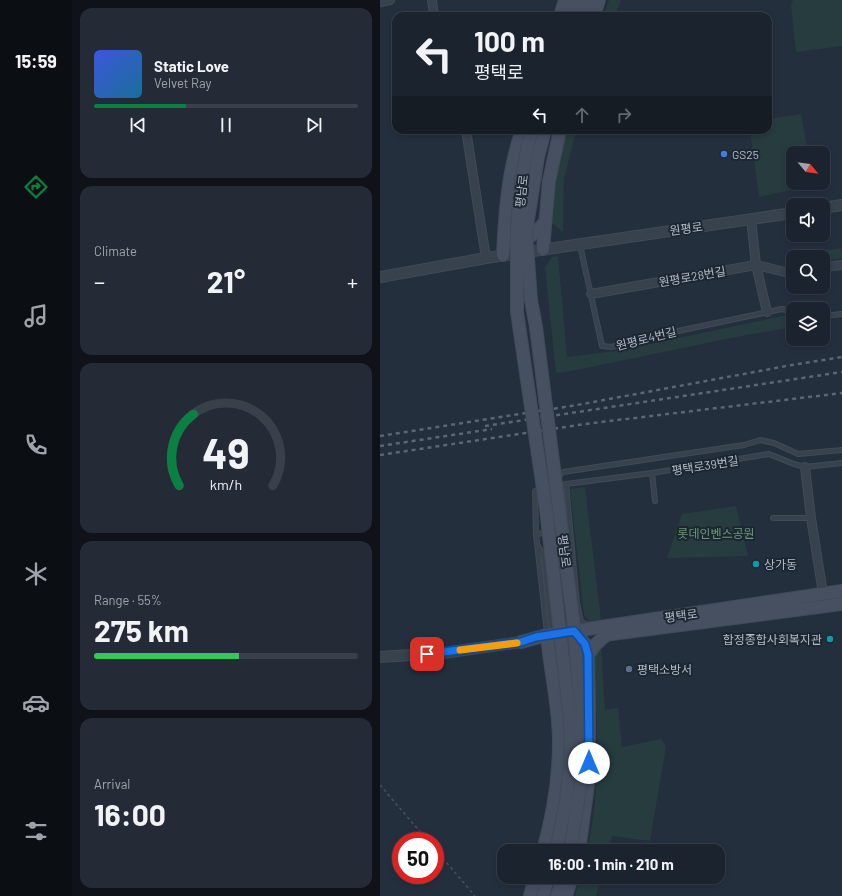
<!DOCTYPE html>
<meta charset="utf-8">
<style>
:root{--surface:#1b232e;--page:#242b36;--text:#f1f3f6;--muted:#a0a4aa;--line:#39404a;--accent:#0b8043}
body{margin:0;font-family:Barlow,"Noto Sans KR",sans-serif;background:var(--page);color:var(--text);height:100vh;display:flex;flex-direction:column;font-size:15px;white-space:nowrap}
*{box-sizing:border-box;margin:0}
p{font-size:13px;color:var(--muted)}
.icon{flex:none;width:22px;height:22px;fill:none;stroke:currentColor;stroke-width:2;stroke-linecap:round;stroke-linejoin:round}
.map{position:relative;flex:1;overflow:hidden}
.panel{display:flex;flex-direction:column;gap:8px;padding:8px;background:#0f1319;width:308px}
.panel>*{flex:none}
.banner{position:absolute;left:12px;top:12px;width:380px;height:122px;border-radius:12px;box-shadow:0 2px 6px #0003,0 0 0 1px var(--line);background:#1b232e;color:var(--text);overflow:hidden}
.needle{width:26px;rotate:119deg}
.fabs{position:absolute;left:406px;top:146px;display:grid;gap:8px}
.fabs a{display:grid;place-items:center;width:44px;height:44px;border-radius:8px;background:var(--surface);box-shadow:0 2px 6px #0003,0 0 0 1px var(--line);font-size:20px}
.speed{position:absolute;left:12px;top:832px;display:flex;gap:8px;font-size:20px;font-weight:700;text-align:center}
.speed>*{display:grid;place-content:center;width:52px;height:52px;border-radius:50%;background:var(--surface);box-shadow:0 2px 6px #0003,0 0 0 1px var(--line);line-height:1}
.speed .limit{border:6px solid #d22;background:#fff;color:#111}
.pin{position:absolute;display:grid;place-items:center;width:34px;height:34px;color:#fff;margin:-17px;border-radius:8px;box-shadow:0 2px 6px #0006}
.me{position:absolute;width:44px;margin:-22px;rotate:0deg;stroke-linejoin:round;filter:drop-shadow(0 0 3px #0008)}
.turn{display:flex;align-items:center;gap:14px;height:84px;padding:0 16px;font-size:18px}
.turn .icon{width:52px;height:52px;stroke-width:2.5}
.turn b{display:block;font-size:28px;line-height:34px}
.lanes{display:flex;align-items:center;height:38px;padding:0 16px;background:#0003;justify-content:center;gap:20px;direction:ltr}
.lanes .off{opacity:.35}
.big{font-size:30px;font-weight:700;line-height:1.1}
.panel .widget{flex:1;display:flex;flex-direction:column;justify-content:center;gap:6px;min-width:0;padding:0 14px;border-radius:12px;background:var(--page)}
.panel .dial{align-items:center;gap:0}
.dial svg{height:104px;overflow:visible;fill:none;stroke:var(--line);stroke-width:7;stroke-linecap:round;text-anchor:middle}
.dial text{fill:var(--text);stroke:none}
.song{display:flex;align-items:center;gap:12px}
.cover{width:48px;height:48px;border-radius:6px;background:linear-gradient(135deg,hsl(230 70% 55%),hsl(200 70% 35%))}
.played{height:4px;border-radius:2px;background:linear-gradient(90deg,var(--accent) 35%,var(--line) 35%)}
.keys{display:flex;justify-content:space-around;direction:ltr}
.heat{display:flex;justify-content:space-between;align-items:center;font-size:22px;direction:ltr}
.charge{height:6px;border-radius:3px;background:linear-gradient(90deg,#34c759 55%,var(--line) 0)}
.trip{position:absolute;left:117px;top:844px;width:228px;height:40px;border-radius:12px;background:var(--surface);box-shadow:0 2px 6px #0003,0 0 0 1px var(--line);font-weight:700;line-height:40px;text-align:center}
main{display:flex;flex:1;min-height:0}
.dock{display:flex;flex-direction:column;width:72px;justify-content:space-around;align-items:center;background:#0b0e12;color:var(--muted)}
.dock .icon{width:28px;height:28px}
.dock .active{color:var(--accent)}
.dock b{font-size:18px;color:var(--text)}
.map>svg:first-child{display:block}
.green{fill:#263c3f}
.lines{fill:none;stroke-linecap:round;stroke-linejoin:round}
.service-casing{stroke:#414a57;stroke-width:6}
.minor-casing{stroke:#414a57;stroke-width:10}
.tertiary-casing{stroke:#414a57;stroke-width:12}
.secondary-casing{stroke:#414a57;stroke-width:14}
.path{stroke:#3f5557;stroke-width:1.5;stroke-dasharray:3 3;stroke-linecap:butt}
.service{stroke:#38414e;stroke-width:4}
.minor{stroke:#38414e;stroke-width:8}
.tertiary{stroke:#38414e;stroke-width:10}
.secondary{stroke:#465061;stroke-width:12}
.rail{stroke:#5a6575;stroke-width:2.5;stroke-dasharray:4 4;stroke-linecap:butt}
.secondary-bridge-casing{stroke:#414a57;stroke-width:14;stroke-linecap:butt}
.secondary-bridge{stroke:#465061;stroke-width:12}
.route-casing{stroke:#114b97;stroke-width:10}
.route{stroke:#1a73e8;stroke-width:7}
.slow{stroke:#f59e0b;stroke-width:7}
.shop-dot{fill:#3f7fe0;stroke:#1d2633;stroke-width:1.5}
.culture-dot{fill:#0f9aa8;stroke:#1d2633;stroke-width:1.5}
.service-dot{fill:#5c6f8a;stroke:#1d2633;stroke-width:1.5}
.labels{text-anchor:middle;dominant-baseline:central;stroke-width:4;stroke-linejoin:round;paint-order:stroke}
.poi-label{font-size:12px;fill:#b4bcc9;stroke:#1d2633;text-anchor:start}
.street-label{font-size:12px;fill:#b4bcc9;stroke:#1d2633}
.park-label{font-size:12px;fill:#6b9a76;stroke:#1d2633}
</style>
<main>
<nav class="dock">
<b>15:59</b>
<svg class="icon active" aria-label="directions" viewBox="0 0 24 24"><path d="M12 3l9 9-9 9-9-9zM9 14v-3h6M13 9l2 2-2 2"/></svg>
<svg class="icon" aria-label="music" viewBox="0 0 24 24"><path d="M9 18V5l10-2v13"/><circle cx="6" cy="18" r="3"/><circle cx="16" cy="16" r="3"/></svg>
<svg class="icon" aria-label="phone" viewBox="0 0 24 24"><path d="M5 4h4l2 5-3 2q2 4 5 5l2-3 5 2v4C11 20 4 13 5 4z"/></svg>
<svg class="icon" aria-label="climate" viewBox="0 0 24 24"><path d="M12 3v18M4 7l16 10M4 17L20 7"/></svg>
<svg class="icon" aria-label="car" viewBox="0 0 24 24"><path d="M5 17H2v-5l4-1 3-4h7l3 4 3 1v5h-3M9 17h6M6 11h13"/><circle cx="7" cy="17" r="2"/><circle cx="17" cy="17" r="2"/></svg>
<svg class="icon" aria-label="filters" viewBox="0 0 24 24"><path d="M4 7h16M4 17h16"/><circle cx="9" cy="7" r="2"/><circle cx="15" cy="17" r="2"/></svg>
</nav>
<section class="panel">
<div class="widget">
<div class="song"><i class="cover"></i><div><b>Static Love</b><p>Velvet Ray</p></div></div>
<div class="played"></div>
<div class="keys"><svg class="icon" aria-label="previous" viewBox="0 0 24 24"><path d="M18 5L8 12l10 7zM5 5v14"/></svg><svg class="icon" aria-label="pause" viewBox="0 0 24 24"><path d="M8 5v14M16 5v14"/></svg><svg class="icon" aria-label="next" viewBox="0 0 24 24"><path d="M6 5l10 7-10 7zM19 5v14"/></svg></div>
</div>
<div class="widget"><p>Climate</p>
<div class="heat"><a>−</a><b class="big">21°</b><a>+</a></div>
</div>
<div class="widget dial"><svg viewBox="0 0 100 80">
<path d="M14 69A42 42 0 1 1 86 69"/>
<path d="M14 69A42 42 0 0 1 25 14" stroke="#0b8043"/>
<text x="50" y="56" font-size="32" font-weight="700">49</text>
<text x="50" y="72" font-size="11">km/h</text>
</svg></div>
<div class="widget"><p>Range · 55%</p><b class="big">275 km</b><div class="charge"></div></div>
<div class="widget"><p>Arrival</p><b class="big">16:00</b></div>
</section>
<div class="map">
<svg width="462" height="896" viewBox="0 0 462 896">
<rect width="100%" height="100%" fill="#242f3e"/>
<g class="green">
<polygon points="229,0 241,0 235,16 223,16"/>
<polygon points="413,0 462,0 462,46 416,52 411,5"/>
<polygon points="421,114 428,153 413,153 413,183 434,183 434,185 379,197 370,130 388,130 388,119"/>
<polygon points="183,130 196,130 184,179 183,232 172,223 173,186"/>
<polygon points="461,248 462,258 444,261 442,251"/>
<polygon points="178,256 187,357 236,351 408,315 413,316 413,327 366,335 191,371 176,373 165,267 172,257"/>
<polygon points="205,487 221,620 210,621 204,615 190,489"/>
<polygon points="356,506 368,556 287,558 302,514"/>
<path d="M221 646 225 710 238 708 242 747 281 739 286 746 270 841 232 836 228 851H207C222 786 217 718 213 652Z"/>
<polygon points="200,877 221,877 216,896 195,896"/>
</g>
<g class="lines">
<g class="service-casing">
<g id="service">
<polyline points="200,245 222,346 231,347 303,330 402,309 413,312"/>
<polyline points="443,316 462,314"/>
<polyline points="272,473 275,501"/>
<polyline points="177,478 183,472 364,445 380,440 394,443 418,454 462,450"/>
<polyline points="186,484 197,603 201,622 210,626"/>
<polyline points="393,518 431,518"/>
<polyline points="156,534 155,491 186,484 272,473 389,454 414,464 425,467 462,463"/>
<polyline points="158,546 164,556 171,625 177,631"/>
<polyline points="192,571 195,581"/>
<polyline points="167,633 156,534 181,531"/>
</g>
</g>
<g class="minor-casing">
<g id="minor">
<polyline points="52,0 54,16"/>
<polyline points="0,2 10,0"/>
<polyline points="86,130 106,258"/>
<polyline points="371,219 376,265 387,312"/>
<polyline points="443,267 462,265"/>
<polyline points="211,294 376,265 409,273 413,272"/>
<polyline points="425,467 431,518 445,606"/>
</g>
</g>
<g class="tertiary-casing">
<g id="tertiary">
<polyline points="443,208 462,205"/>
<polyline points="0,277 106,258 413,213"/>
<polyline points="0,657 63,653 141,642"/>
</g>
</g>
<g class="secondary-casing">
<g id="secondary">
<polyline points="180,16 185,0"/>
<polyline points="189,16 195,0"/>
<polyline points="202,16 207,0"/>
<polyline points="214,16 219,0"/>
<path d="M137 237C150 241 157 231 165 222"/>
<polyline points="163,249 169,181 180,130"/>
<path d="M123 255C125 213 128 170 142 130"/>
<polyline points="194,631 205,644 208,655 209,703 209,777 199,851"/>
<polyline points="224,635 462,604"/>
<polyline points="141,642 167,635 462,591"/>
<polyline points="208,655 215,645 226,635"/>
<path d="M163 851C173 815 179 779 179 742 179 706 170 671 167 635"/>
<polyline points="150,896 155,877"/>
<polyline points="163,896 168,877"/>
<polyline points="177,896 183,877"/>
<polyline points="186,896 192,877"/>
</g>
</g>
<g class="path">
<polyline points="0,785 48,841"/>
<polyline points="55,849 95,896"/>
</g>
<use href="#service" class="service"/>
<use href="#minor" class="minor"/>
<use href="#tertiary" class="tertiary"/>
<use href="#secondary" class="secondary"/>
<g class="rail">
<polyline points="105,426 462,372"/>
<polyline points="0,436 197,405 412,365 462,357"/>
<polyline points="0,446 112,429"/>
<polyline points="0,455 205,424 462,393"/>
</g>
<g class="secondary-bridge-casing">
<g id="secondary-bridge">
<polyline points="152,130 148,145 141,182 137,228 137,312 166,509 190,720 191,753 186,801 176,851"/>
<polyline points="165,130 158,157 146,232 151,300 156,327 193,619 202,724 201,782 190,851"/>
</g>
</g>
<use href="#secondary-bridge" class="secondary-bridge"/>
</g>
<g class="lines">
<g class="route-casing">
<polyline id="route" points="47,654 141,642 156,637 194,631 205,644 208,655 209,763"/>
</g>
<use href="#route" class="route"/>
<polyline class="slow" points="80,650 137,643"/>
</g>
<circle class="shop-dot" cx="344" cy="154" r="4"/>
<g class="culture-dot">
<circle cx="376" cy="564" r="4"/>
<circle cx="450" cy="639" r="4"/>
</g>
<circle class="service-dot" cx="249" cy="669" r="4"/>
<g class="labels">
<g class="poi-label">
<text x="352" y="154">GS25</text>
<text x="384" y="564">상가동</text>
<text x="442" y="639" text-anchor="end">합정종합사회복지관</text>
<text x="257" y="669">평택소방서</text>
</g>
<g class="street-label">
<text transform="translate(141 191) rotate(-83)">평남로</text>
<text transform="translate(306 228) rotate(-8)">원평로</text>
<text transform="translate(312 276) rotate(-10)">원평로28번길</text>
<text transform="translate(266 338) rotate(-14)">원평로4번길</text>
<text transform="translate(325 465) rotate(-9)">평택로39번길</text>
<text transform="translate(185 551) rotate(83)">평남로</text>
<text transform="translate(301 615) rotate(-8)">평택로</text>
</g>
<g class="park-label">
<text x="336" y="533">롯데인벤스공원</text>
</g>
</g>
</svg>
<div class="fabs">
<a><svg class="needle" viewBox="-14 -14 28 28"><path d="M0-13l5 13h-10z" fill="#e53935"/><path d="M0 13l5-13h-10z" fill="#a0a4aa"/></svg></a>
<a><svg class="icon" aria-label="sound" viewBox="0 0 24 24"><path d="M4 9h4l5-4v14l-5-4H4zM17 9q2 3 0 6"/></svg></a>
<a><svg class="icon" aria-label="search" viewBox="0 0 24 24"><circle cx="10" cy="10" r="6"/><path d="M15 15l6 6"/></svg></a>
<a><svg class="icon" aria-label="layers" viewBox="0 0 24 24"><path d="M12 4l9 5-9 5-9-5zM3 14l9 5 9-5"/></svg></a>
</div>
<div class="speed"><div class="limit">50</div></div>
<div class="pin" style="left:47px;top:654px;background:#d93025"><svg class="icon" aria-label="arrive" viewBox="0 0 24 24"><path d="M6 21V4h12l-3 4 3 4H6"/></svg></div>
<svg class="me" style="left:209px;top:763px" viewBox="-20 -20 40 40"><circle r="19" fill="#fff"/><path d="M0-13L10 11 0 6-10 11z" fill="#1a73e8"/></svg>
<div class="trip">16:00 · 1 min · 210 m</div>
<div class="banner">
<div class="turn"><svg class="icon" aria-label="left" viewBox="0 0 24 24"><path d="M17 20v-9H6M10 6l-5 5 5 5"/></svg><div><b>100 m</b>평택로</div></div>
<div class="lanes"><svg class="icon" aria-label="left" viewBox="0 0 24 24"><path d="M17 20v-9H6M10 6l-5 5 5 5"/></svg><svg class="icon off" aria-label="ahead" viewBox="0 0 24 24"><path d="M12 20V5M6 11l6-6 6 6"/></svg><svg class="icon off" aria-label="right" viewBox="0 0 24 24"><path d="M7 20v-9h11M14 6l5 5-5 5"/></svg></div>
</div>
</div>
</main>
